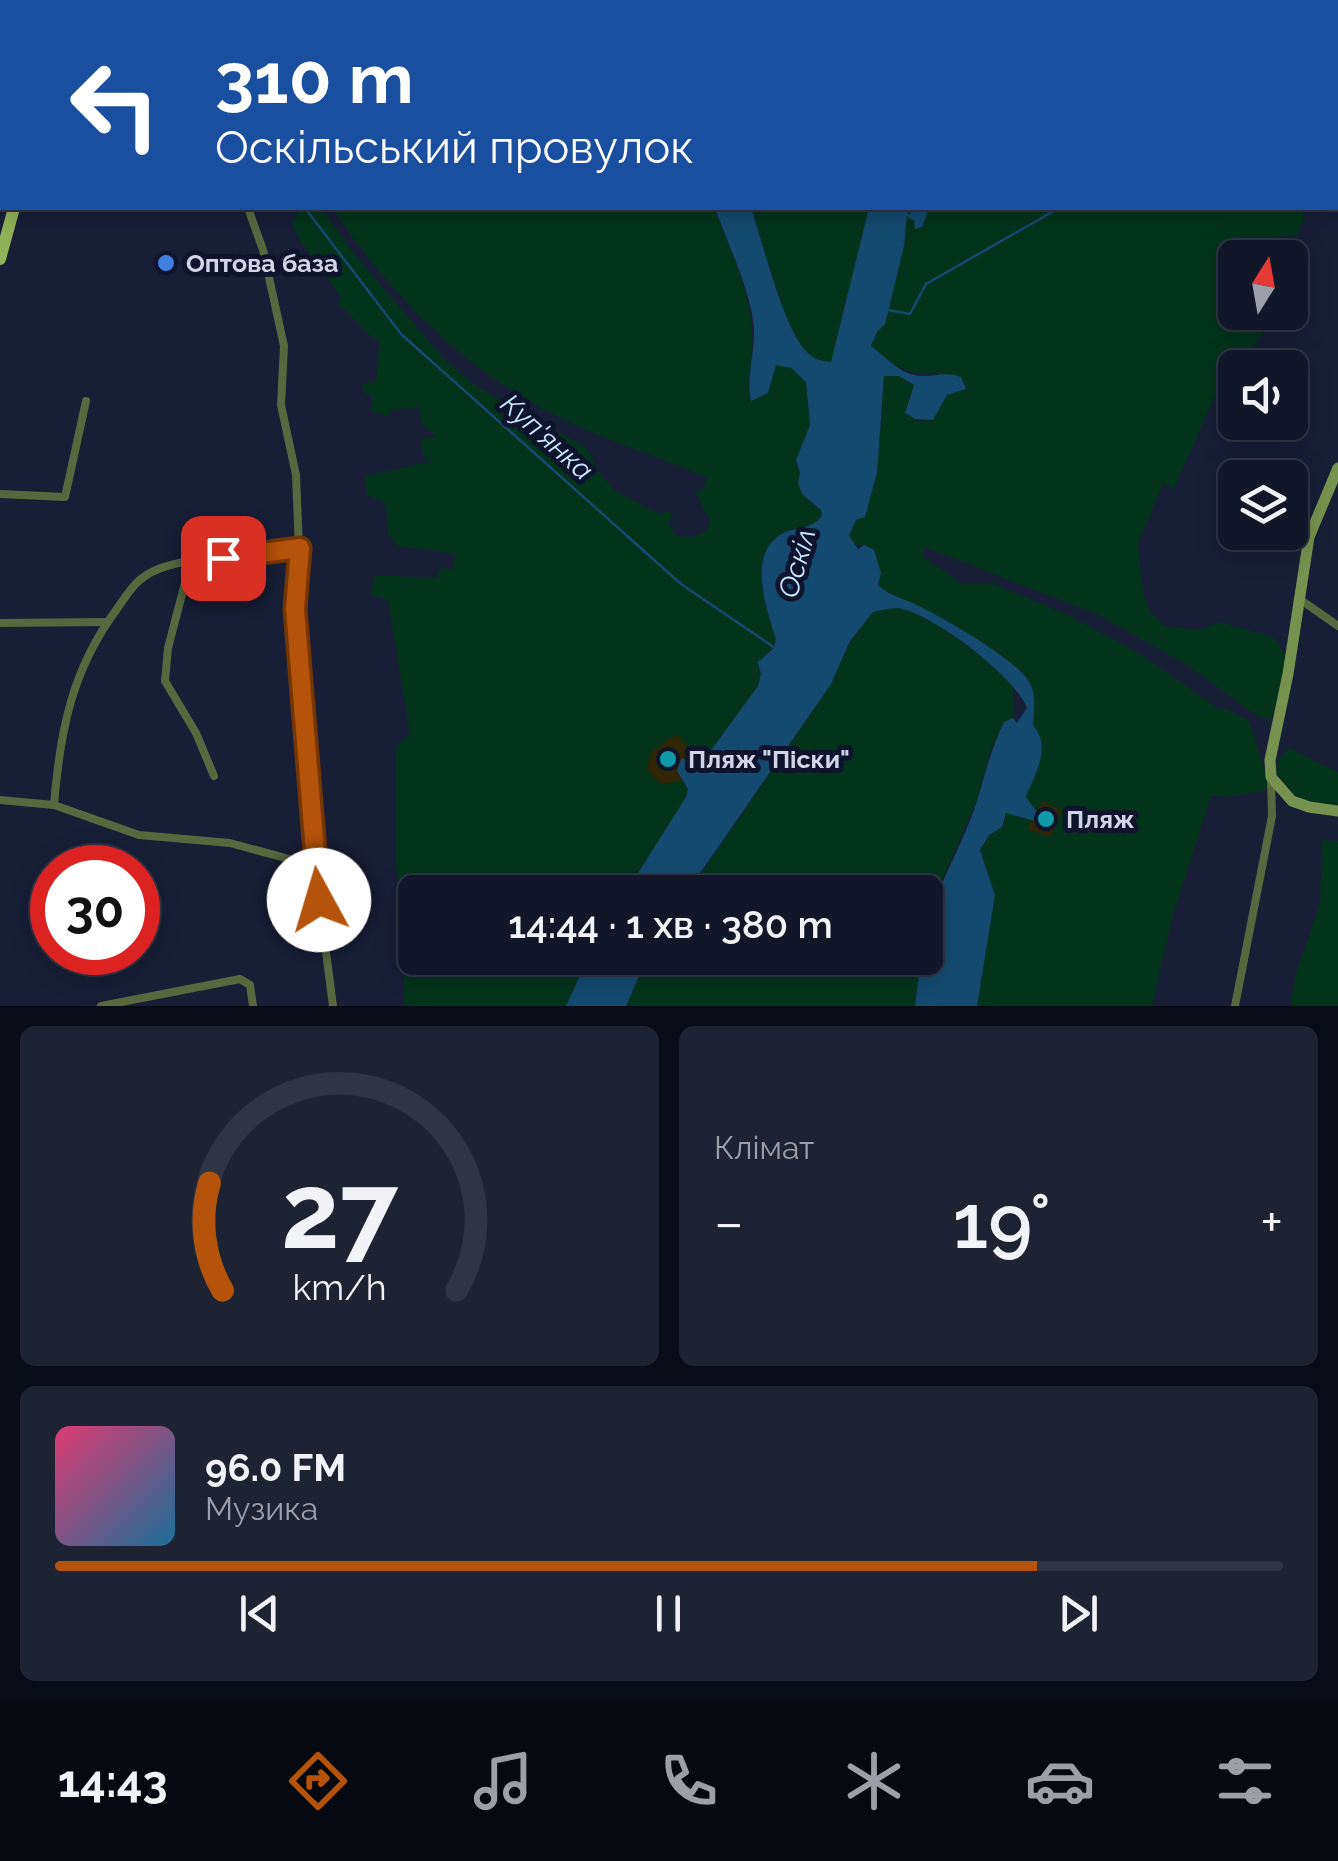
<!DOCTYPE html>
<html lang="uk">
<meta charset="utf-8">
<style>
:root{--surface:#111628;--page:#1e2334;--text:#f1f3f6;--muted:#9c9fa8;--line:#303545;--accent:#b45309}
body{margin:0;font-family:Raleway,sans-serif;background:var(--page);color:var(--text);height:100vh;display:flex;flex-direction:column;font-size:38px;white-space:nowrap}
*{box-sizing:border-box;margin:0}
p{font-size:32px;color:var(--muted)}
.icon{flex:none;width:55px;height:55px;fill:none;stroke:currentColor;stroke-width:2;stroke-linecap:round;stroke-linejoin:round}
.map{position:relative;height:1006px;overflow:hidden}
.sheet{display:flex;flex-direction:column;gap:20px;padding:20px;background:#090c16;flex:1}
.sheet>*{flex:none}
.top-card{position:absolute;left:0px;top:0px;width:1340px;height:210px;box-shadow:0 5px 25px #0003,0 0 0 2px var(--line);background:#1a4fa0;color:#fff;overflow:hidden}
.needle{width:65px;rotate:11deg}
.tools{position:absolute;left:1218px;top:240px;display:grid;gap:20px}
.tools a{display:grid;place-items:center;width:90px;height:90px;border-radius:15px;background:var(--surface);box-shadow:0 5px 25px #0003,0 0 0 2px var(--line);font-size:50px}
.speed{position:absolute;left:30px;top:845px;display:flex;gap:20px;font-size:50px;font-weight:700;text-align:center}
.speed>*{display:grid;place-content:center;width:130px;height:130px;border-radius:50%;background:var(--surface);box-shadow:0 5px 25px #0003,0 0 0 2px var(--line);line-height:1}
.speed .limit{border:15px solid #d22;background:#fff;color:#111}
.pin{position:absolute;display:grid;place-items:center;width:85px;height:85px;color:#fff;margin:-42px;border-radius:20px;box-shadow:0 5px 15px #0006}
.me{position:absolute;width:110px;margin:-55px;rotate:354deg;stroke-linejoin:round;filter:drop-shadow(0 0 8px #0008)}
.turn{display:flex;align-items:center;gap:35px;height:210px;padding:0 50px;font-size:45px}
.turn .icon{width:130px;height:130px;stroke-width:2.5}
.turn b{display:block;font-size:70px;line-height:85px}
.big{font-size:75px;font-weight:600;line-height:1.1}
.sheet .widget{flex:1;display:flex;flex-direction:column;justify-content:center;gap:15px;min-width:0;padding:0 35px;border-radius:15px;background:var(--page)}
.sheet .dial{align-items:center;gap:0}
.dial svg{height:260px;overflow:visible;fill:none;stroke:var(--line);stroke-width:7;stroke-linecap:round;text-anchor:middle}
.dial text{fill:var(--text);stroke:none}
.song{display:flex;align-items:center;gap:30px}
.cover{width:120px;height:120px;border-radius:15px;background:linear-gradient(135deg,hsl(340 70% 55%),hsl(200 70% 35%))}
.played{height:10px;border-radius:5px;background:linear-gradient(90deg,var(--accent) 80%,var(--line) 80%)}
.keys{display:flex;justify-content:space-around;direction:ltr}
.heat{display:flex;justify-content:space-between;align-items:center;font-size:55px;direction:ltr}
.sheet .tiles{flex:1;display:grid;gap:20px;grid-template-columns:1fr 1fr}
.widget:last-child{grid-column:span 2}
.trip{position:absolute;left:398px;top:875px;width:545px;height:100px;border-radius:15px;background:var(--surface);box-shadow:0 5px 25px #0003,0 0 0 2px var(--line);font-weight:600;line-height:100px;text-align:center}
.menu{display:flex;height:160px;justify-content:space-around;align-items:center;background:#070910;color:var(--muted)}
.menu .icon{width:70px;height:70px}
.menu .selected{color:var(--accent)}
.menu b{font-size:45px;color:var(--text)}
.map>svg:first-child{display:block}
.green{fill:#04331c}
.sand{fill:#2e2605}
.water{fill:#144a70}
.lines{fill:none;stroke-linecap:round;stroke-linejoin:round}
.stream{stroke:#144a70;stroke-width:2.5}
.street{stroke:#57683f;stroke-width:8}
.secondary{stroke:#77924e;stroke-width:11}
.primary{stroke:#8fb259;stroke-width:12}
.route-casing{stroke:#753606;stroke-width:25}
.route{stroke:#b45309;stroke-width:18}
.shop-dot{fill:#3f7fe0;stroke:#0e142c;stroke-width:4}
.culture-dot{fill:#0f9aa8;stroke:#0e142c;stroke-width:4}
.labels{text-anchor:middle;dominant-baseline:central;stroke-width:10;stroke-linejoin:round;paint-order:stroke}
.poi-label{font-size:25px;font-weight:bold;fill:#d0d6e7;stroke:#0e142c;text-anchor:start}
.water-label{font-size:28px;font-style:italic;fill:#c9e6ff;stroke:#0e142c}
</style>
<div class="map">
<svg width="1338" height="1006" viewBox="0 0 1338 1006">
<rect width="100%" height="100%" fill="#171e36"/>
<g class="green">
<polygon points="670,0 926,0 925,2"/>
<polygon points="968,0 1324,0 1322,2"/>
<path d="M295 208H321L354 254 445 360 476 386 587 448 597 469 613 489 658 514 667 511 674 514 668 523 676 535 692 537 708 530 709 520 695 491 703 489 707 478C665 459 621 446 579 427 475 380 395 302 332 208H715C737 270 764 315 747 382L776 365 791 368 806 382 810 426 796 460 800 473 798 483 812 504 821 510 822 517C811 531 793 525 780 535 748 559 765 608 777 637 773 649 764 655 758 667L762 674 758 686 709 754 677 771 688 789 686 797 626 892H415V958H588L566 1006H404L403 925 396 864V746L410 734 388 601 370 594 375 575 437 578 440 568 453 569 455 554 398 546 388 535 386 504 367 495 365 476 433 461 424 458 420 439 437 437 421 423 419 408 391 409 389 416 372 412 371 395 364 393 362 384 376 381 379 341C362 333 354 315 338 305L340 297 336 290 299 239 292 222 298 213Z"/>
<path d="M751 208H869L832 362C823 361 816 360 809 355 785 335 763 241 751 208Z"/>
<path d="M908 208H1302L1304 217 1298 235 1273 237 1271 257 1235 258V312L1267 313 1266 327 1246 360 1220 385 1174 488 1163 484 1138 544 1143 593 1151 613 1165 626 1199 630 1220 622 1273 637 1290 661 1271 719 1259 717 1187 665 1097 614 924 547V557L962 584H994L1068 615 1137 652 1219 709 1225 708 1249 721 1271 789 1231 797 1211 796 1172 919 1152 1006H977L995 895 980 850 989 835 1002 827 1006 813H1013L1021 819 1032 724 1017 669 945 620 889 593 874 610C881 610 891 607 898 608 929 612 994 664 1013 686V718L1003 724 990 752 977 800 937 892 925 950V892H688L831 684 850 641 873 612 881 573 874 550 864 545H853L849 536 856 520 865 516 877 473 884 376H899L914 385 905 413 917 421 933 420 947 395 937 373C911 377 888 365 871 346L904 246Z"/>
<path d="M1289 748 1338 772V810C1311 803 1284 799 1276 769L1279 758Z"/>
<polygon points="1322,840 1338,841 1338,1006 1290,1006 1297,970 1320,904"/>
<polygon points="647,958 923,958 915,1006 626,1006"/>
</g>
<g class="sand">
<polygon points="677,734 697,758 677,771 683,781 661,784 647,770 651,752"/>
<polygon points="1043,801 1062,811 1051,837 1027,829"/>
</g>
<g class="water">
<path d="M715 208H751C763 242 784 333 809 354 815 360 823 361 831 362L869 208H908V215L915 208H929L922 227 915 229 914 221 907 216 904 246 885 324 877 332 871 346C885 356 899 374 920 376 934 377 946 371 961 377L966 389 947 395 933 420 915 419 905 413 914 385 899 376H884L877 473 865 517 856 520 849 536 858 549 864 545 874 550 881 573 878 585C889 596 906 599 919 606 945 619 1012 657 1028 680 1037 693 1034 710 1033 725 1052 747 1035 774 1026 797L1041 818 1039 822 1006 813 1002 827 989 835 980 850 995 895 977 1006H915L921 958H925C925 902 956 861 974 810 984 780 990 750 1004 722L1013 718 1017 723 1027 708C1017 678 929 610 896 608 889 608 880 611 873 612L850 641 831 684 687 892H626L686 797 688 789 677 771 681 759 697 758 709 753 758 686 761 674 758 662 774 648 776 639C767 611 747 556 780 535 793 526 811 531 822 516L821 510 802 494 798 483 800 473 796 460 810 425 806 382 791 368 776 365 768 393 751 401C745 372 759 344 752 314 745 278 727 242 715 208Z"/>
<polygon points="588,958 647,958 626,1006 566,1006"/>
</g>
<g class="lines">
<g class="stream">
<polyline points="104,0 107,2"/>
<polyline points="1058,0 1059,2"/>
<polyline points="305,208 401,334 681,584 775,648"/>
<polyline points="888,310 910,314 926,284 1059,208"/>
</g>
<g class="street">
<polyline points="49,0 53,2"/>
<polyline points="317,0 329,2"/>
<polyline points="413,2 413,0"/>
<polyline points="0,78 2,77"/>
<polyline points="0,196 2,196"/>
<polyline points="248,208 263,250 284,346 281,405 296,475 299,548 295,609 315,866 333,1006"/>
<polyline points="0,494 65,497 86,401"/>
<polyline points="185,563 187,575 168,648 165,681 196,733 214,776"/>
<polyline points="1298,598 1338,626"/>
<polyline points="0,623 107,622"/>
<polyline points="0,800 54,805 139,835 230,843 315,866"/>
<path d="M54 805C60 731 72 669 117 609 128 593 136 579 154 571 186 556 262 553 299 548"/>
<polyline points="101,1006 240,979 250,985 253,1006"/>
<polyline points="1235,1006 1272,816 1271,779"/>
</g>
<polyline class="secondary" points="1338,468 1309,537 1288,674 1270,760 1271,777 1292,801 1309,807 1338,811"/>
<g class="primary">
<polyline points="80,2 81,0"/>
<polyline points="0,259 14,208"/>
</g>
</g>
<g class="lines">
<g class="route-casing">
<polyline id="route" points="223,558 300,548 295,609 319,900"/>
</g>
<use href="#route" class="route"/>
</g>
<circle class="shop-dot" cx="166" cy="263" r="10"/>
<g class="culture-dot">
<circle cx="668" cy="759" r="10"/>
<circle cx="1046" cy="819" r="10"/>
</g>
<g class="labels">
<g class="poi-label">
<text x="186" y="263">Оптова база</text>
<text x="688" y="759">Пляж "Піски"</text>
<text x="1066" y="819">Пляж</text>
</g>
<g class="water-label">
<text transform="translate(547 437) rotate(42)">Куп'янка</text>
<text transform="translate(797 563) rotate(-74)">Оскіл</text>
</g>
</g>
</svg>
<div class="tools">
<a><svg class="needle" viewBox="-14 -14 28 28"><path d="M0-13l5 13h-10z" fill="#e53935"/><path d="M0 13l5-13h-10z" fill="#9c9fa8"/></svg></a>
<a><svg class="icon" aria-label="sound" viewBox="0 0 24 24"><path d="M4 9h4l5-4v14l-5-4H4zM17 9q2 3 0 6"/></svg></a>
<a><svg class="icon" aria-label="layers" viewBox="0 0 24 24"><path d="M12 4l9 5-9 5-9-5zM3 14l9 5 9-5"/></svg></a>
</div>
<div class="speed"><div class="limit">30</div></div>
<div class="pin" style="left:223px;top:558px;background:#d93025"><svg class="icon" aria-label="arrive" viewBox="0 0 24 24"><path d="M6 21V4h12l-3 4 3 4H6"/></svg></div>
<svg class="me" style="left:319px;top:900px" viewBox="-20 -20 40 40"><circle r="19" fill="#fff"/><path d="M0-13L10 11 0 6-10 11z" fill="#b45309"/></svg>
<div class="trip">14:44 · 1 хв · 380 m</div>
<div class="top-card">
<div class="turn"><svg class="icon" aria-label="left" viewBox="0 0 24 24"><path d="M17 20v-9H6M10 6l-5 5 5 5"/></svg><div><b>310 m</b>Оскільський провулок</div></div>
</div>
</div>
<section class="sheet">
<div class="tiles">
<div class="widget dial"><svg viewBox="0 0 100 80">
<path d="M14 69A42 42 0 1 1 86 69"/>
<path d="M14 69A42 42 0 0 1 10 36" stroke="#b45309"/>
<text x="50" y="56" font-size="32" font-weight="700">27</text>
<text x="50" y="72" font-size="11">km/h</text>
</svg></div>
<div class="widget"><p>Клімат</p>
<div class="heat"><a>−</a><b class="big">19°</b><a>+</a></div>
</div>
<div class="widget">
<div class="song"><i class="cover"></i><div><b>96.0 FM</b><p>Музика</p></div></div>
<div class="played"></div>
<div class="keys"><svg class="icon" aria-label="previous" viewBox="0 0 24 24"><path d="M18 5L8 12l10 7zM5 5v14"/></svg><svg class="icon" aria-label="pause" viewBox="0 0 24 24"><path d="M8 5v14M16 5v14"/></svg><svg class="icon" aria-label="next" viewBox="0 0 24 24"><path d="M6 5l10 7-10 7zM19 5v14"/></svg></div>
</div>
</div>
</section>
<nav class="menu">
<b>14:43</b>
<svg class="icon selected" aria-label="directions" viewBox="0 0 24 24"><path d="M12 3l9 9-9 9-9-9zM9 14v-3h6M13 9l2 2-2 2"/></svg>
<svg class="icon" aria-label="music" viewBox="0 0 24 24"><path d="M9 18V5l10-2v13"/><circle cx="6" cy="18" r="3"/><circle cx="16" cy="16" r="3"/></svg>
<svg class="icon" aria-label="phone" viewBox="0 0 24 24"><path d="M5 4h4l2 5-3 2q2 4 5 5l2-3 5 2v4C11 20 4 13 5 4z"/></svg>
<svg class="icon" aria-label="climate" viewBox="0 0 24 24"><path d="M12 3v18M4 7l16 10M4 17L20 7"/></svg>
<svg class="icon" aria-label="car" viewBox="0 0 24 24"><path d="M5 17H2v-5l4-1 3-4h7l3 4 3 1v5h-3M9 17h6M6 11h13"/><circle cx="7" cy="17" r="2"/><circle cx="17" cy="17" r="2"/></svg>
<svg class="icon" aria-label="filters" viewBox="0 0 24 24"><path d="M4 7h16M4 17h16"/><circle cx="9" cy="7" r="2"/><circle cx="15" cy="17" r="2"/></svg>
</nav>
